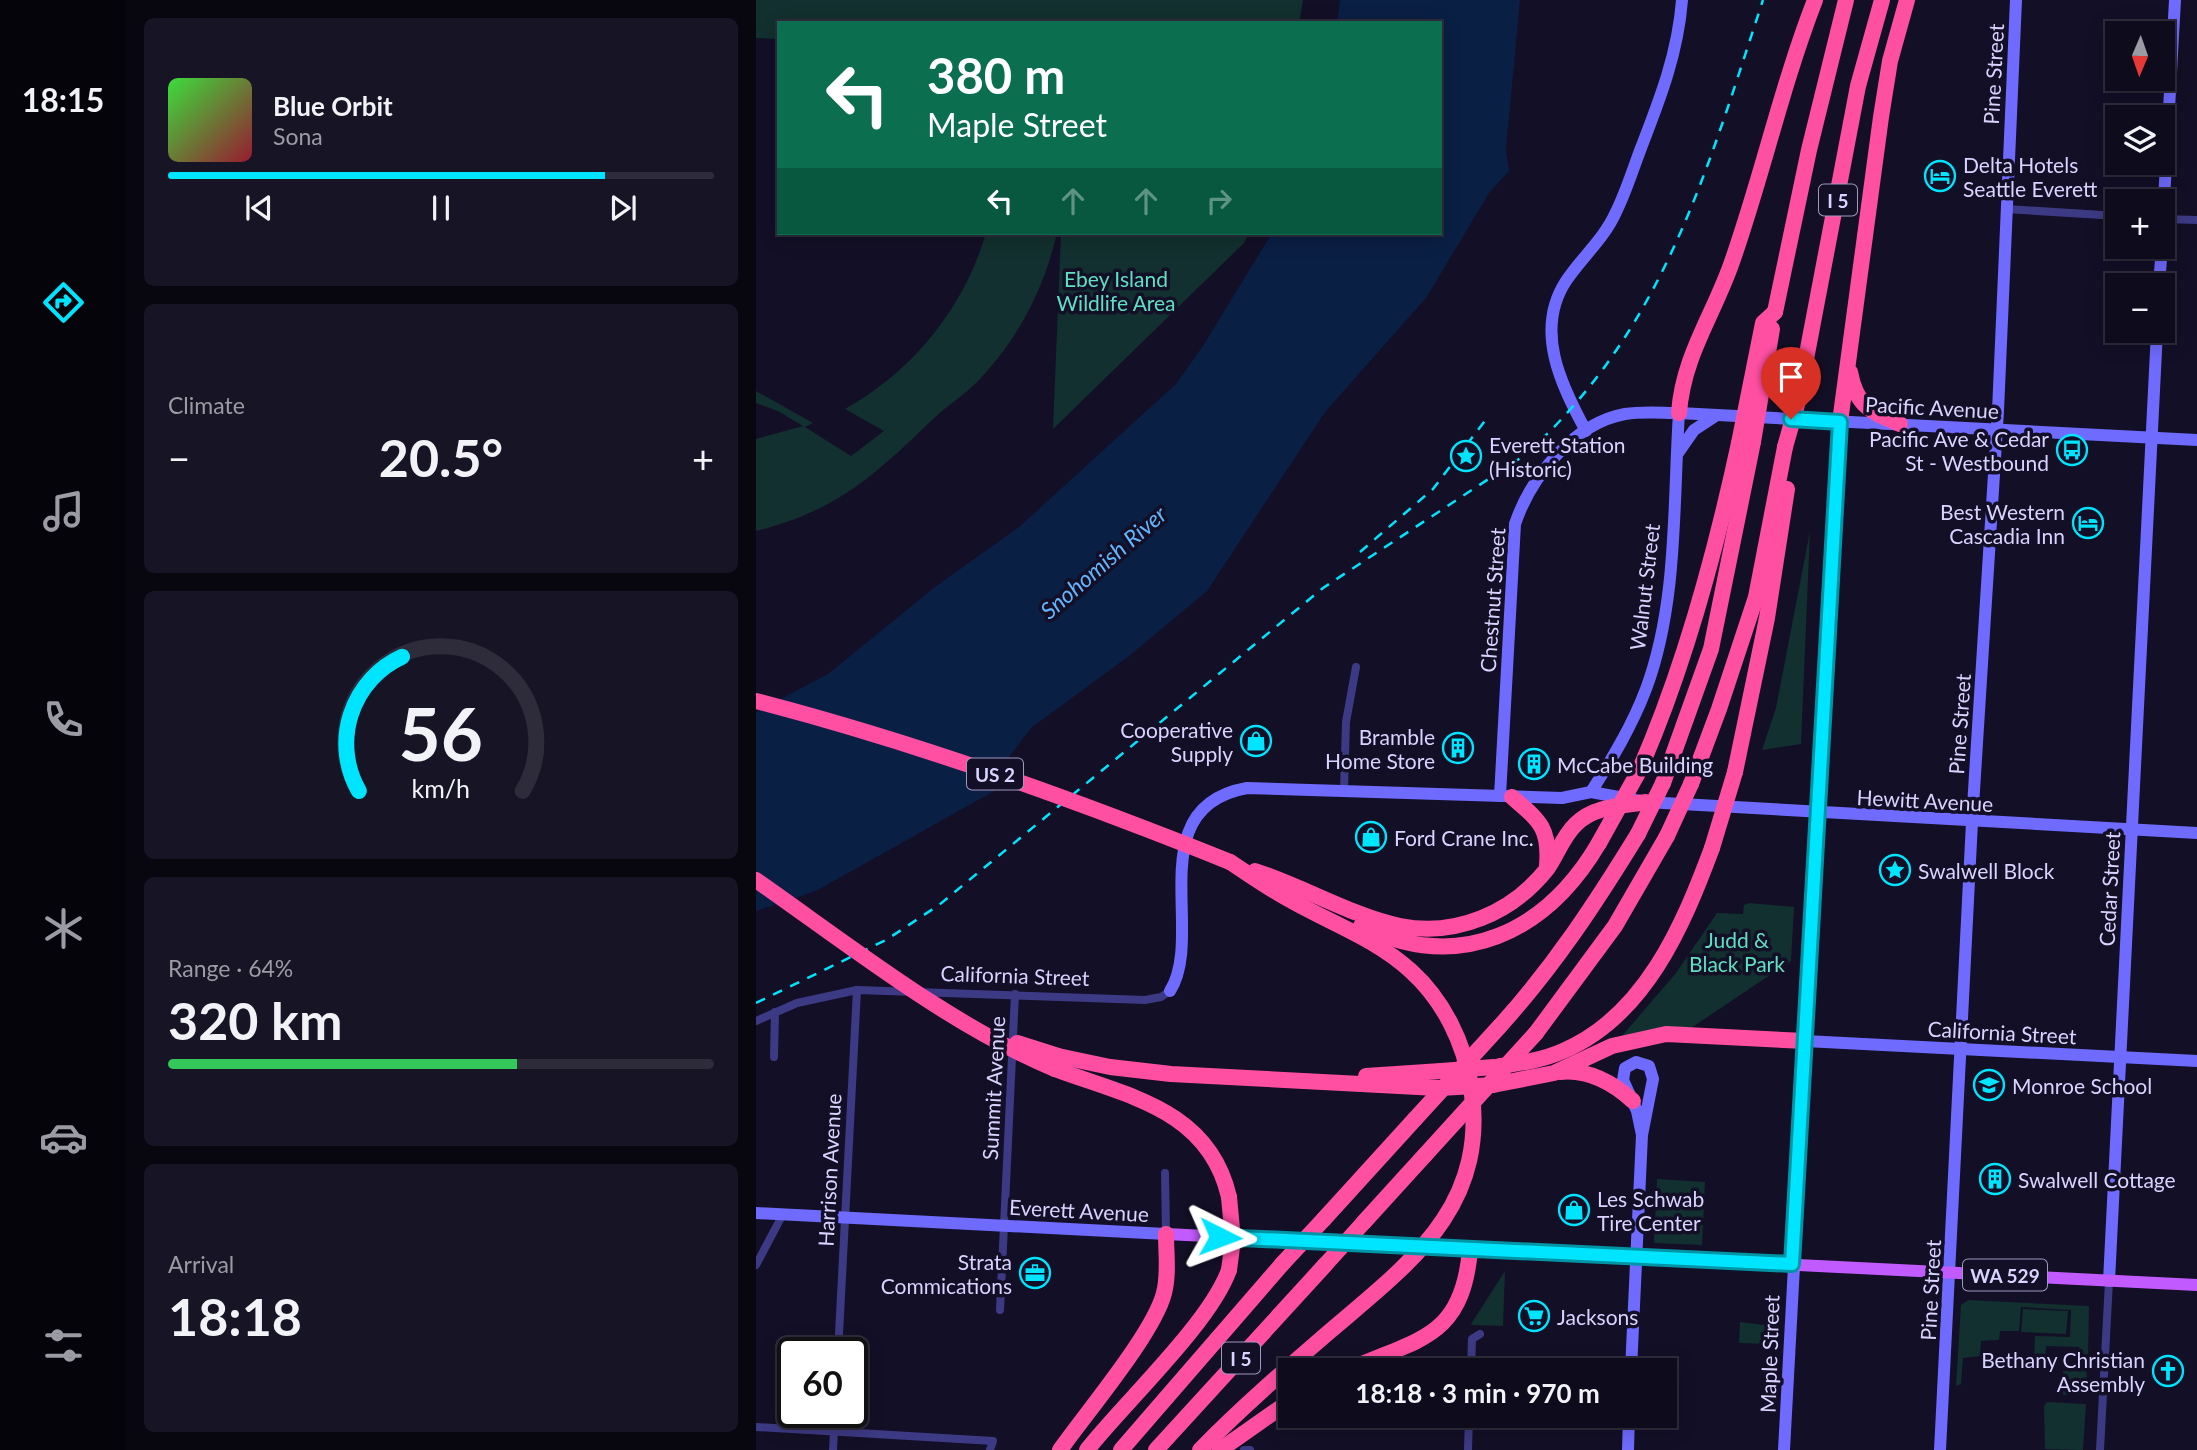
<!DOCTYPE html>
<meta charset="utf-8">
<style>
:root{--surface:#0e0b1c;--page:#171425;--text:#f1f3f6;--muted:#9b9ba3;--line:#2e2b3b;--accent:#00e5ff}
body{margin:0;font-family:Lato,sans-serif;background:var(--page);color:var(--text);height:100vh;display:flex;flex-direction:column;font-size:26px;white-space:nowrap}
*{box-sizing:border-box;margin:0}
p{font-size:23px;color:var(--muted)}
.icon{flex:none;width:38px;height:38px;fill:none;stroke:currentColor;stroke-width:2;stroke-linecap:round;stroke-linejoin:round}
.map{position:relative;flex:1;overflow:hidden}
.side{display:flex;flex-direction:column;gap:18px;padding:18px;background:#08060f;width:630px}
.side>*{flex:none}
.hud{position:absolute;left:21px;top:21px;width:665px;height:214px;border-radius:0px;box-shadow:0 4px 18px #0003,0 0 0 2px var(--line);background:#0b6e4f;color:#fff;overflow:hidden}
.needle{width:46px;rotate:182deg}
.fabs{position:absolute;left:1349px;top:21px;display:grid;gap:14px}
.fabs a{display:grid;place-items:center;width:70px;height:70px;border-radius:0px;background:var(--surface);box-shadow:0 4px 18px #0003,0 0 0 2px var(--line);font-size:35px}
.speed{position:absolute;left:21px;top:1337px;display:flex;gap:14px;font-size:35px;font-weight:700;text-align:center}
.speed>*{display:grid;place-content:center;width:91px;height:91px;border-radius:50%;background:var(--surface);box-shadow:0 4px 18px #0003,0 0 0 2px var(--line);line-height:1}
.speed .limit{border:4px solid #111;border-radius:10px;background:#fff;color:#111}
.pin{position:absolute;display:grid;place-items:center;width:60px;height:60px;color:#fff;margin:-72px -30px;border-radius:50% 50% 50% 0;rotate:-45deg;box-shadow:0 0 7px #0007}
.pin .icon{rotate:45deg}
.me{position:absolute;width:77px;margin:-38px;rotate:93deg;stroke-linejoin:round;filter:drop-shadow(0 0 5px #0008)}
.turn{display:flex;align-items:center;gap:24px;height:147px;padding:0 35px;font-size:32px}
.turn .icon{width:91px;height:91px;stroke-width:2.5}
.turn b{display:block;font-size:49px;line-height:60px}
.lanes{display:flex;align-items:center;height:66px;padding:0 35px;background:#0003;justify-content:center;gap:35px;direction:ltr}
.lanes .off{opacity:.35}
.big{font-size:52px;font-weight:700;line-height:1.1}
.side .widget{flex:1;display:flex;flex-direction:column;justify-content:center;gap:10px;min-width:0;padding:0 24px;border-radius:10px;background:var(--page)}
.side .dial{align-items:center;gap:0}
.dial svg{height:182px;overflow:visible;fill:none;stroke:var(--line);stroke-width:7;stroke-linecap:round;text-anchor:middle}
.dial text{fill:var(--text);stroke:none}
.song{display:flex;align-items:center;gap:21px}
.cover{width:84px;height:84px;border-radius:10px;background:linear-gradient(135deg,hsl(120 70% 55%),hsl(350 70% 35%))}
.played{height:7px;border-radius:4px;background:linear-gradient(90deg,var(--accent) 80%,var(--line) 80%)}
.keys{display:flex;justify-content:space-around;direction:ltr}
.heat{display:flex;justify-content:space-between;align-items:center;font-size:38px;direction:ltr}
.charge{height:10px;border-radius:5px;background:linear-gradient(90deg,#34c759 64%,var(--line) 0)}
.trip{position:absolute;left:522px;top:1358px;width:399px;height:70px;border-radius:0px;background:var(--surface);box-shadow:0 4px 18px #0003,0 0 0 2px var(--line);font-weight:700;line-height:70px;text-align:center}
main{display:flex;flex:1;min-height:0}
.tab-bar{display:flex;flex-direction:column;width:126px;justify-content:space-around;align-items:center;background:#06040b;color:var(--muted)}
.tab-bar .icon{width:49px;height:49px}
.tab-bar .selected{color:var(--accent)}
.tab-bar b{font-size:32px;color:var(--text)}
.map>svg:first-child{display:block}
.green{fill:#12302f}
.water{fill:#0a1f44}
.lines{fill:none;stroke-linecap:round;stroke-linejoin:round}
.street{stroke:#3d3a85;stroke-width:8}
.secondary{stroke:#6f6bff;stroke-width:12}
.primary{stroke:#c25bff;stroke-width:12}
.highway{stroke:#ff4fa3;stroke-width:16}
.rail{stroke:#00e5ff;stroke-width:2.5;stroke-dasharray:10 9;stroke-linecap:butt}
.primary-bridge{stroke:#c25bff;stroke-width:12}
.highway-bridge{stroke:#ff4fa3;stroke-width:16}
.route-casing{stroke:#0095a6;stroke-width:18}
.route{stroke:#00e5ff;stroke-width:12}
.labels{text-anchor:middle;dominant-baseline:central;stroke-width:7;stroke-linejoin:round;paint-order:stroke}
.shield{fill:#130f26;stroke:#9e99be;stroke-width:2}
.shield-label{font-size:19px;font-weight:bold;fill:#d9d4ff}
.street-label{font-size:21px;fill:#d9d4ff;stroke:#130f26}
.poi-label{font-size:21px;fill:#d9d4ff;stroke:#130f26;text-anchor:start}
.park-label{font-size:21px;fill:#5fe0c0;stroke:#130f26}
.water-label{font-size:23px;font-style:italic;fill:#62b6ff;stroke:#130f26}
</style>
<main>
<nav class="tab-bar">
<b>18:15</b>
<svg class="icon selected" aria-label="directions" viewBox="0 0 24 24"><path d="M12 3l9 9-9 9-9-9zM9 14v-3h6M13 9l2 2-2 2"/></svg>
<svg class="icon" aria-label="music" viewBox="0 0 24 24"><path d="M9 18V5l10-2v13"/><circle cx="6" cy="18" r="3"/><circle cx="16" cy="16" r="3"/></svg>
<svg class="icon" aria-label="phone" viewBox="0 0 24 24"><path d="M5 4h4l2 5-3 2q2 4 5 5l2-3 5 2v4C11 20 4 13 5 4z"/></svg>
<svg class="icon" aria-label="climate" viewBox="0 0 24 24"><path d="M12 3v18M4 7l16 10M4 17L20 7"/></svg>
<svg class="icon" aria-label="car" viewBox="0 0 24 24"><path d="M5 17H2v-5l4-1 3-4h7l3 4 3 1v5h-3M9 17h6M6 11h13"/><circle cx="7" cy="17" r="2"/><circle cx="17" cy="17" r="2"/></svg>
<svg class="icon" aria-label="filters" viewBox="0 0 24 24"><path d="M4 7h16M4 17h16"/><circle cx="9" cy="7" r="2"/><circle cx="15" cy="17" r="2"/></svg>
</nav>
<section class="side">
<div class="widget">
<div class="song"><i class="cover"></i><div><b>Blue Orbit</b><p>Sona</p></div></div>
<div class="played"></div>
<div class="keys"><svg class="icon" aria-label="previous" viewBox="0 0 24 24"><path d="M18 5L8 12l10 7zM5 5v14"/></svg><svg class="icon" aria-label="pause" viewBox="0 0 24 24"><path d="M8 5v14M16 5v14"/></svg><svg class="icon" aria-label="next" viewBox="0 0 24 24"><path d="M6 5l10 7-10 7zM19 5v14"/></svg></div>
</div>
<div class="widget"><p>Climate</p>
<div class="heat"><a>−</a><b class="big">20.5°</b><a>+</a></div>
</div>
<div class="widget dial"><svg viewBox="0 0 100 80">
<path d="M14 69A42 42 0 1 1 86 69"/>
<path d="M14 69A42 42 0 0 1 33 10" stroke="#00e5ff"/>
<text x="50" y="56" font-size="32" font-weight="700">56</text>
<text x="50" y="72" font-size="11">km/h</text>
</svg></div>
<div class="widget"><p>Range · 64%</p><b class="big">320 km</b><div class="charge"></div></div>
<div class="widget"><p>Arrival</p><b class="big">18:18</b></div>
</section>
<div class="map">
<svg width="1441" height="1450" viewBox="0 0 1441 1450">
<rect width="100%" height="100%" fill="#130f26"/>
<g class="green">
<polygon points="0,0 547,0 543,23 23,23 23,39 0,38"/>
<path d="M230 233H301C288 290 260 343 218 385 205 397 190 407 177 419 119 475 81 511 0 531V439L47 426 22 411 0 403V391L57 423 49 427 95 456 128 431 89 409C157 371 208 308 230 233Z"/>
<polygon points="305,233 493,233 488,243 297,429"/>
<polygon points="1054,531 1045,744 1006,750 1020,708"/>
<polygon points="993,903 1038,907 1035,961 935,1028 910,1028 866,1036 920,973 961,913 987,914 988,905"/>
<polygon points="901,1179 949,1182 946,1245 898,1243"/>
<polygon points="749,1271 747,1326 716,1325 715,1324"/>
<polygon points="1212,1300 1333,1306 1332,1358 1323,1358 1323,1347 1290,1346 1289,1361 1278,1360 1279,1336 1314,1337 1315,1310 1265,1307 1263,1331 1244,1331 1243,1340 1225,1341 1224,1356 1207,1358 1205,1384 1200,1386 1205,1305"/>
<polygon points="1267,1309 1312,1311 1310,1334 1265,1332"/>
<polygon points="984,1322 1015,1326 1014,1344 983,1343"/>
<polygon points="1324,1362 1331,1363 1330,1395 1307,1395 1307,1371 1321,1371"/>
<polygon points="1291,1402 1330,1404 1327,1450 1289,1449 1288,1406"/>
</g>
<polygon class="water" points="584,0 764,0 750,149 753,171 733,193 670,298 569,412 451,591 373,656 275,728 243,770 240,790 60,891 0,911 0,712 72,674 179,587 263,527 420,384 447,346 516,233 684,233 684,23 581,23"/>
<g class="lines">
<g class="street">
<polyline points="1250,209 1362,216"/>
<polyline points="1407,219 1441,220"/>
<polyline points="588,791 590,722 600,667"/>
<polyline points="0,1021 41,1003 101,990 389,1000 405,997 414,991"/>
<polyline points="18,1057 19,1012"/>
<polyline points="409,1173 410,1234"/>
<polyline points="0,1265 27,1214"/>
<polyline points="244,1310 259,994"/>
<polyline points="82,1353 101,990"/>
<polyline points="715,1370 716,1339 724,1334"/>
<polyline points="0,1427 237,1441 234,1450"/>
<polyline points="77,1450 79,1412"/>
<polyline points="488,1450 494,1450"/>
<polyline points="712,1450 713,1416"/>
<polyline points="1344,1450 1353,1281"/>
</g>
<g class="secondary">
<polyline points="1407,218 1419,0"/>
<polyline points="1403,285 1406,247"/>
<path d="M830 431C805 385 778 330 810 281 826 257 848 239 860 212 870 192 877 169 885 148 904 99 922 53 926 0"/>
<polyline points="922,453 938,430 961,415"/>
<path d="M835 792C856 759 876 726 890 689 922 603 917 504 923 413"/>
<path d="M744 796 759 524C775 477 818 423 869 414 887 411 906 413 923 413L1441 440"/>
<path d="M414 991C450 935 383 807 491 788L806 798 835 792 890 802 1441 833"/>
<polyline points="1049,1041 1441,1061"/>
<polyline points="0,1213 410,1234"/>
<polyline points="1353,1281 1401,331"/>
<polyline points="875,1370 886,1135 897,1079 893,1066 880,1062 869,1068 867,1080 881,1111 886,1135"/>
<polyline points="872,1450 873,1416"/>
<polyline points="1028,1450 1084,422"/>
<polyline points="1184,1450 1216,822 1242,411 1260,0"/>
</g>
<g class="primary">
<polyline points="410,1234 656,1246"/>
<polyline points="680,1247 1441,1285"/>
</g>
<g class="highway">
<polyline points="1019,312 1053,150 1090,0"/>
<path d="M1094 372C1100 406 1115 412 1144 424"/>
<polyline points="1042,401 1102,86 1126,0"/>
<path d="M923 413C927 355 959 313 977 259 1007 173 1026 85 1059 0"/>
<polyline points="1084,422 1125,117 1134,61 1151,0"/>
<path d="M883 771C927 671 960 550 983 443"/>
<polyline points="979,772 1011,618 1031,489"/>
<polyline points="907,783 955,649 997,442"/>
<polyline points="935,784 963,709 1000,597 1029,447"/>
<path d="M756 797C784 821 794 828 791 866"/>
<path d="M499 871C546 886 596 916 644 926 700 937 756 913 791 869 801 855 807 836 820 824 838 806 866 806 890 802"/>
<path d="M605 926C704 974 790 933 843 843"/>
<path d="M744 1026C799 965 839 904 882 834"/>
<polyline points="780,1033 859,926 911,836"/>
<polyline points="302,1056 354,1067 415,1074 681,1088"/>
<path d="M744 1066C765 1063 787 1060 807 1051 889 1016 927 926 956 848"/>
<path d="M299 1069C371 1096 453 1109 473 1197"/>
<path d="M804 1072C832 1069 857 1083 877 1101"/>
<polyline points="610,1076 685,1071"/>
<polyline points="742,1084 798,1073 856,1046 910,1034 1049,1041"/>
<polyline points="568,1219 659,1119"/>
<polyline points="608,1222 669,1155"/>
<path d="M592 1370C663 1338 706 1339 714 1250"/>
<path d="M304 1450C330 1413 398 1333 408 1293 413 1274 410 1253 410 1234"/>
<path d="M331 1450C369 1402 454 1323 473 1270"/>
<polyline points="365,1450 527,1263"/>
<polyline points="400,1450 569,1265"/>
<path d="M444 1450C485 1408 529 1370 573 1332 655 1262 733 1207 715 1086 708 1042 687 1000 655 971 620 939 577 924 536 901 515 890 494 875 474 862"/>
<polyline points="464,1450 534,1401"/>
</g>
<g class="rail">
<polyline points="604,552 677,489 731,418"/>
<path d="M0 1003 130 940 183 905 567 588 769 455C908 330 951 170 1007 0"/>
</g>
<polyline class="primary-bridge" points="656,1246 680,1247"/>
<g class="highway-bridge">
<polyline points="997,442 1016,329"/>
<polyline points="983,443 1007,323 1019,312"/>
<polyline points="1029,447 1042,401"/>
<path d="M0 701C162 743 319 800 474 862"/>
<polyline points="882,834 907,783"/>
<polyline points="911,836 935,784"/>
<polyline points="843,843 883,771"/>
<polyline points="956,848 979,772"/>
<path d="M0 880C93 945 195 1026 299 1069"/>
<polyline points="261,1043 302,1056"/>
<polyline points="685,1071 738,1067"/>
<polyline points="683,1088 738,1085"/>
<polyline points="659,1119 744,1026"/>
<polyline points="669,1155 780,1033"/>
<polyline points="527,1263 568,1219"/>
<polyline points="569,1265 608,1222"/>
<polyline points="473,1270 477,1240 473,1197"/>
</g>
</g>
<g class="lines">
<g class="route-casing">
<polyline id="route" points="464,1237 1036,1264 1084,422 1035,419"/>
</g>
<use href="#route" class="route"/>
</g>
<defs>
<g id="hotel-ring" transform="scale(1.575)"><circle r="9.5" fill="#130f26" stroke="#00e5ff" stroke-width="1.5"/><path d="M-6-4.5h1.5V1H6V5H4.5V3h-9V5H-6ZM-4 0a1.8 1.8 0 1 1 3.6 0ZM.5 0V-2.5h3Q6-2.5 6 0Z" fill="#00e5ff"/></g>
<g id="bus-ring" transform="scale(1.575)"><circle r="9.5" fill="#130f26" stroke="#00e5ff" stroke-width="1.5"/><path d="M-5-6H5V4H4V6H2V4H-2V6H-4V4H-5ZM-3.5-4V0h7V-4ZM-3.5 1.2v1.5H-2V1.2ZM2 1.2v1.5H3.5V1.2Z" fill="#00e5ff"/></g>
<g id="sight-ring" transform="scale(1.575)"><circle r="9.5" fill="#130f26" stroke="#00e5ff" stroke-width="1.5"/><path d="M0-6L1.8-2.2L6-1.7L2.9 1.2L3.7 5.4L0 3.3L-3.7 5.4L-2.9 1.2L-6-1.7L-1.8-2.2Z" fill="#00e5ff"/></g>
<g id="shop-ring" transform="scale(1.575)"><circle r="9.5" fill="#130f26" stroke="#00e5ff" stroke-width="1.5"/><path d="M-5-2.5h2.3a2.7 3.5 0 0 1 5.4 0H5L5.5 6h-11ZM-1.5-2.5h3a1.5 2.3 0 0 0-3 0Z" fill="#00e5ff"/></g>
<g id="building-ring" transform="scale(1.575)"><circle r="9.5" fill="#130f26" stroke="#00e5ff" stroke-width="1.5"/><path d="M-4-6H4V6H1V3H-1V6H-4ZM-2.5-4.3h1.7v1.8h-1.7ZM.8-4.3h1.7v1.8H.8ZM-2.5-1h1.7V.8h-1.7ZM.8-1h1.7V.8H.8Z" fill="#00e5ff"/></g>
<g id="school-ring" transform="scale(1.575)"><circle r="9.5" fill="#130f26" stroke="#00e5ff" stroke-width="1.5"/><path d="M0-5L7-2L0 1L-7-2ZM-4 1L0 2.5L4 1V4Q0 6-4 4Z" fill="#00e5ff"/></g>
<g id="office-ring" transform="scale(1.575)"><circle r="9.5" fill="#130f26" stroke="#00e5ff" stroke-width="1.5"/><path d="M-6-3h4V-5.5h4V-3h4V5H-6ZM-1-4.5V-3h2v-1.5ZM-6 0V1H6V0Z" fill="#00e5ff"/></g>
<g id="supermarket-ring" transform="scale(1.575)"><circle r="9.5" fill="#130f26" stroke="#00e5ff" stroke-width="1.5"/><path d="M-6-5.5h2.5l.6 2H6L4.5 2H-2.5L-4.4-4H-6ZM-1.5 3.2a1.3 1.3 0 1 0 .1 0ZM3 3.2a1.3 1.3 0 1 0 .1 0Z" fill="#00e5ff"/></g>
<g id="church-ring" transform="scale(1.575)"><circle r="9.5" fill="#130f26" stroke="#00e5ff" stroke-width="1.5"/><path d="M-1.2-6h2.4v3.5h3.3v2.4h-3.3V6h-2.4V-.1h-3.3v-2.4h3.3Z" fill="#00e5ff"/></g>
</defs>
<g fill-rule="evenodd">
<use href="#hotel-ring" x="1184" y="176"/>
<use href="#bus-ring" x="1316" y="450"/>
<use href="#sight-ring" x="710" y="456"/>
<use href="#hotel-ring" x="1332" y="523"/>
<use href="#shop-ring" x="500" y="741"/>
<use href="#building-ring" x="702" y="748"/>
<use href="#building-ring" x="778" y="764"/>
<use href="#shop-ring" x="615" y="837"/>
<use href="#sight-ring" x="1139" y="870"/>
<use href="#school-ring" x="1233" y="1085"/>
<use href="#building-ring" x="1239" y="1179"/>
<use href="#shop-ring" x="818" y="1210"/>
<use href="#office-ring" x="279" y="1273"/>
<use href="#supermarket-ring" x="778" y="1316"/>
<use href="#church-ring" x="1412" y="1371"/>
</g>
<g class="labels">
<g class="shield">
<rect x="1063" y="184.5" width="38" height="31" rx="5"/>
<rect x="211" y="758.5" width="56" height="31" rx="5"/>
<rect x="1207" y="1259.5" width="84" height="31" rx="5"/>
<rect x="466" y="1342.5" width="38" height="31" rx="5"/>
</g>
<g class="shield-label">
<text x="1082" y="200">I 5</text>
<text x="239" y="774">US 2</text>
<text x="1249" y="1275">WA 529</text>
<text x="485" y="1358">I 5</text>
</g>
<g class="street-label">
<text transform="translate(1237 74) rotate(-87)">Pine Street</text>
<text transform="translate(1176 407) rotate(3)">Pacific Avenue</text>
<text transform="translate(888 587) rotate(-83)">Walnut Street</text>
<text transform="translate(736 600) rotate(-86)">Chestnut Street</text>
<text transform="translate(1203 724) rotate(-86)">Pine Street</text>
<text transform="translate(1169 800) rotate(3)">Hewitt Avenue</text>
<text transform="translate(1353 889) rotate(-87)">Cedar Street</text>
<text transform="translate(259 975) rotate(2)">California Street</text>
<text transform="translate(1246 1032) rotate(3)">California Street</text>
<text transform="translate(237 1088) rotate(-87)">Summit Avenue</text>
<text transform="translate(73 1170) rotate(-87)">Harrison Avenue</text>
<text transform="translate(323 1210) rotate(3)">Everett Avenue</text>
<text transform="translate(1174 1290) rotate(-87)">Pine Street</text>
<text transform="translate(1013 1354) rotate(-88)">Maple Street</text>
</g>
<g class="poi-label">
<text x="1207" y="164">Delta Hotels<tspan x="1207" dy="24">Seattle Everett</tspan></text>
<text x="1293" y="438" text-anchor="end">Pacific Ave &amp; Cedar<tspan x="1293" dy="24">St - Westbound</tspan></text>
<text x="733" y="444">Everett Station<tspan x="733" dy="24">(Historic)</tspan></text>
<text x="1309" y="511" text-anchor="end">Best Western<tspan x="1309" dy="24">Cascadia Inn</tspan></text>
<text x="477" y="729" text-anchor="end">Cooperative<tspan x="477" dy="24">Supply</tspan></text>
<text x="679" y="736" text-anchor="end">Bramble<tspan x="679" dy="24">Home Store</tspan></text>
<text x="801" y="764">McCabe Building</text>
<text x="638" y="837">Ford Crane Inc.</text>
<text x="1162" y="870">Swalwell Block</text>
<text x="1256" y="1085">Monroe School</text>
<text x="1262" y="1179">Swalwell Cottage</text>
<text x="841" y="1198">Les Schwab<tspan x="841" dy="24">Tire Center</tspan></text>
<text x="256" y="1261" text-anchor="end">Strata<tspan x="256" dy="24">Commications</tspan></text>
<text x="801" y="1316">Jacksons</text>
<text x="1389" y="1359" text-anchor="end">Bethany Christian<tspan x="1389" dy="24">Assembly</tspan></text>
</g>
<g class="park-label">
<text x="360" y="278">Ebey Island<tspan x="360" dy="24">Wildlife Area</tspan></text>
<text x="981" y="939">Judd &amp;<tspan x="981" dy="24">Black Park</tspan></text>
</g>
<g class="water-label">
<text transform="translate(347 562) rotate(-41)">Snohomish River</text>
</g>
</g>
</svg>
<div class="fabs">
<a><svg class="needle" viewBox="-14 -14 28 28"><path d="M0-13l5 13h-10z" fill="#e53935"/><path d="M0 13l5-13h-10z" fill="#9b9ba3"/></svg></a>
<a><svg class="icon" aria-label="layers" viewBox="0 0 24 24"><path d="M12 4l9 5-9 5-9-5zM3 14l9 5 9-5"/></svg></a>
<a>+</a>
<a>−</a>
</div>
<div class="speed"><div class="limit">60</div></div>
<div class="pin" style="left:1035px;top:419px;background:#d93025"><svg class="icon" aria-label="arrive" viewBox="0 0 24 24"><path d="M6 21V4h12l-3 4 3 4H6"/></svg></div>
<svg class="me" style="left:464px;top:1237px" viewBox="-20 -20 40 40"><path d="M0-17L14 15 0 8-14 15z" fill="#00e5ff" stroke="#fff" stroke-width="4"/></svg>
<div class="trip">18:18 · 3 min · 970 m</div>
<div class="hud">
<div class="turn"><svg class="icon" aria-label="left" viewBox="0 0 24 24"><path d="M17 20v-9H6M10 6l-5 5 5 5"/></svg><div><b>380 m</b>Maple Street</div></div>
<div class="lanes"><svg class="icon" aria-label="left" viewBox="0 0 24 24"><path d="M17 20v-9H6M10 6l-5 5 5 5"/></svg><svg class="icon off" aria-label="ahead" viewBox="0 0 24 24"><path d="M12 20V5M6 11l6-6 6 6"/></svg><svg class="icon off" aria-label="ahead" viewBox="0 0 24 24"><path d="M12 20V5M6 11l6-6 6 6"/></svg><svg class="icon off" aria-label="right" viewBox="0 0 24 24"><path d="M7 20v-9h11M14 6l5 5-5 5"/></svg></div>
</div>
</div>
</main>
